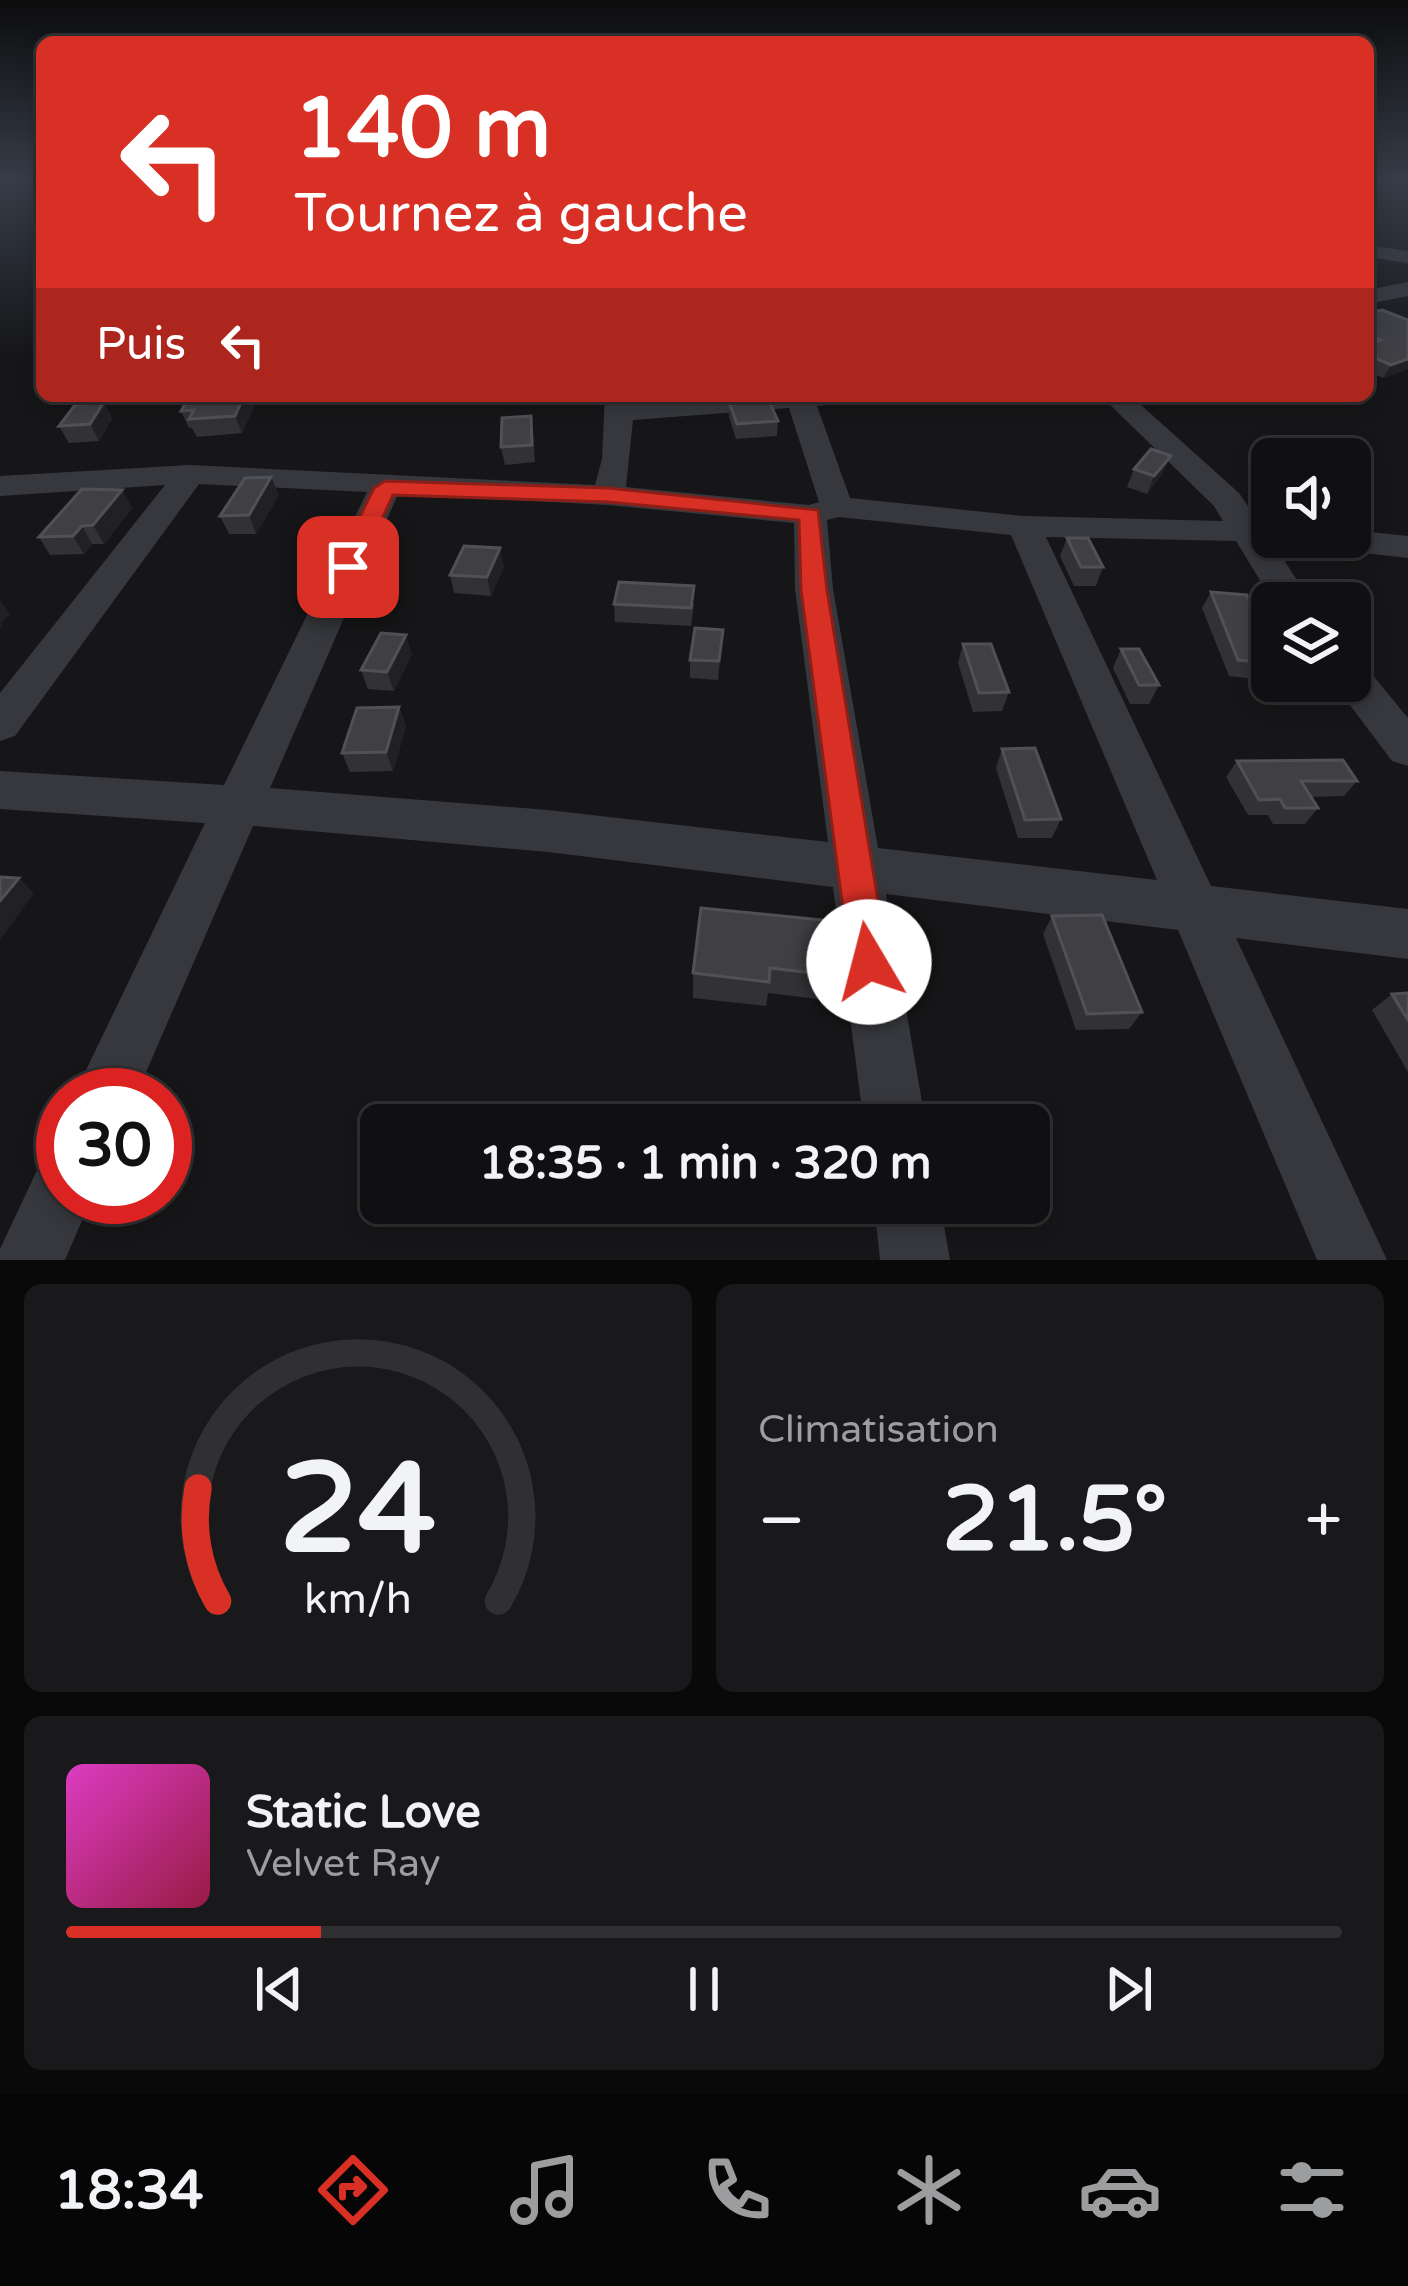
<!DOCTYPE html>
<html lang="fr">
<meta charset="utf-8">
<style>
:root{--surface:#101012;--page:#19191b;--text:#f1f3f6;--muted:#9c9d9f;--line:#303032;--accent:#d93025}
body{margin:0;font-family:"Varela Round",sans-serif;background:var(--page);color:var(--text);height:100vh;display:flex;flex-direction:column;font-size:45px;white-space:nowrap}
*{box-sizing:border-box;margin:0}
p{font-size:39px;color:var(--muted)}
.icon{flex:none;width:66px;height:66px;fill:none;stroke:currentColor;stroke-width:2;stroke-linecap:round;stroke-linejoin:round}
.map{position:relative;height:1260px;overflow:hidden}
.sheet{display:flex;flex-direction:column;gap:24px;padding:24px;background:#09090a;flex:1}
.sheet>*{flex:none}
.guide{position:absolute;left:36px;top:36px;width:1338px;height:366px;border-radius:18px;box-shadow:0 6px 18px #0003,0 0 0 3px var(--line);background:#d93025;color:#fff;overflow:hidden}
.tools{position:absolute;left:1251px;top:438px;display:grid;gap:24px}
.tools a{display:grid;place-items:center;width:120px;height:120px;border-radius:18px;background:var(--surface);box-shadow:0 6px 18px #0003,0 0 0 3px var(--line);font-size:60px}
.speed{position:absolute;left:36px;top:1068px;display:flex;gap:24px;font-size:60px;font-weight:700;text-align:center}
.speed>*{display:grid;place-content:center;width:156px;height:156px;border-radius:50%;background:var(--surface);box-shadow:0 6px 18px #0003,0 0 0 3px var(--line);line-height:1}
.speed .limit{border:18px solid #d22;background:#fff;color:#111}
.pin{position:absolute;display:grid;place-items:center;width:102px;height:102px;color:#fff;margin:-51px;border-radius:24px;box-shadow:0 6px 18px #0006}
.me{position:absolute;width:132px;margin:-66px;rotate:352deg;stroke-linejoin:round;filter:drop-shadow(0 0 9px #0008)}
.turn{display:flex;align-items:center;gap:42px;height:252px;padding:0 60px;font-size:54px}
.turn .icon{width:156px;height:156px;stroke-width:2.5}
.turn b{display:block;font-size:84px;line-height:102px}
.then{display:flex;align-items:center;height:114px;padding:0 60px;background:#0003;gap:24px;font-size:45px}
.big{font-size:90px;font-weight:700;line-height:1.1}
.sheet .tile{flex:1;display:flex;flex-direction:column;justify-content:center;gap:18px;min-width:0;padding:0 42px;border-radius:18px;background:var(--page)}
.sheet .dial{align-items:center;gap:0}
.dial svg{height:312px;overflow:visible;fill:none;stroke:var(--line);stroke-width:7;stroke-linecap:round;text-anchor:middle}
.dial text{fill:var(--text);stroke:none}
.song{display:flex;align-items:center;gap:36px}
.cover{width:144px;height:144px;border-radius:18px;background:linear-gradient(135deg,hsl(310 70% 55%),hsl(340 70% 35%))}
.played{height:12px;border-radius:6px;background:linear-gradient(90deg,var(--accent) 20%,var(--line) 20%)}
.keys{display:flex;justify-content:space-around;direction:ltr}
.heat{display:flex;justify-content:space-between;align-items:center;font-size:66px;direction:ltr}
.sheet .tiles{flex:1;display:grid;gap:24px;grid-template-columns:1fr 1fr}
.tile:last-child{grid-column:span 2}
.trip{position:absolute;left:360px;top:1104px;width:690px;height:120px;border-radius:18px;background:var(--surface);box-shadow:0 6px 18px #0003,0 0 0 3px var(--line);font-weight:700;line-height:120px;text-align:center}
.dock{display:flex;height:192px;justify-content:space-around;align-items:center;background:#060607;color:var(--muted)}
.dock .icon{width:84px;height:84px}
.dock .selected{color:var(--accent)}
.dock b{font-size:54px;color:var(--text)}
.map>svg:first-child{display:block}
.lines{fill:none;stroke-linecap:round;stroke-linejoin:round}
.minor{fill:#37383d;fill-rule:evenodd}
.wall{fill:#323236}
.shaded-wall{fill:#212124}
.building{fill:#3f3f44;stroke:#4f5156;stroke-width:3}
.route{fill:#d93025;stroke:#8d1f18;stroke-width:3}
</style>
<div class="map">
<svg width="1408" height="1260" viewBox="0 0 1408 1260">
<rect width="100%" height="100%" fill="#161618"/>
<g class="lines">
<g class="minor">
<polygon points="1368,245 1408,251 1408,263 1368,257"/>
<polygon points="1408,282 1408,296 1368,304 1368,290"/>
<path d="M605 396H633V403L728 396H852L848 402 817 406 850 498 1024 516 1223 521 1214 506 1101 396H1131L1239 493 1258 521 1272 522V537H1286L1272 542 1312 603H1274L1236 541 1046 537 1211 886 1408 909V959L1236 938 1387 1260H1317L1178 930 886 894 926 1125H864L833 887 548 852 253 826 136 1095H74L205 823 0 809V771L224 785 367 492 199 484 15 736 0 741V693L165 485 0 496V476L190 465 595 485 602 459ZM789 408 819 502 809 505 626 487 633 420ZM398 494 608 505 794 523 795 589 828 842 548 810 270 788ZM839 517 1011 535 1157 880 878 848 833 589 827 520Z"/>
<polygon points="1350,530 1408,536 1408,558 1311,547 1299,544 1294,537 1350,537"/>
<polygon points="1350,662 1365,666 1408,718 1408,766 1392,761 1332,681 1350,681"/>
<polygon points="63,1154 63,1197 92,1197 65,1260 0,1260 0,1249 40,1164"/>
<polygon points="874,1203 940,1203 950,1260 880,1260"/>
</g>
</g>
<g class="wall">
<polygon points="1368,313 1408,369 1383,378 1368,371"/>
<polygon points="190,396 252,396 255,404 242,433 197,437 192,428 189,428 181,411"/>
<polygon points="104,402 112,419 99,441 69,443 59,426"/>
<polygon points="729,402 778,421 777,436 736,439 729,417"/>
<polygon points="533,433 535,462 505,465 501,447"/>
<polygon points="1134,469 1163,473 1147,494 1127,487"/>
<polygon points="122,490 132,508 104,544 92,544 84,554 50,555 39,537"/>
<polygon points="279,495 256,534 229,534 220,516"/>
<polygon points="1067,538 1103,567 1096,586 1074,586 1060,556"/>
<polygon points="504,567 491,596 454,593 450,575"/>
<polygon points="1211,592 1264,632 1272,633 1272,681 1229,676 1202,608"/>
<polygon points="614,604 694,604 691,626 615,622"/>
<polygon points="723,630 718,680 690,678 690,660"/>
<polygon points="963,644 1009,692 1002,711 973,712 958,663"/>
<polygon points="1121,649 1159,685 1149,704 1130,704 1113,668"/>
<polygon points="412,654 394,691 368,689 361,670"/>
<polygon points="399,707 406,726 393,771 350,772 342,753"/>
<polygon points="1002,749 1061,819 1052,838 1018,838 996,768"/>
<polygon points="1237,761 1357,781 1344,796 1311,797 1318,808 1305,824 1273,824 1268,815 1248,815 1226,777"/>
<polygon points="701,908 822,974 817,999 768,993 766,1006 693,998 693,973"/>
<polygon points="1052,916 1142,1012 1129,1029 1076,1030 1043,934"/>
<polygon points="1408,993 1408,1072 1372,1010 1392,994"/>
</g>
<g class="shaded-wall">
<polygon points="1408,359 1408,369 1383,378 1391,365"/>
<polygon points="244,396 252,396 255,404 242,433 235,416"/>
<polygon points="104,402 112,419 99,441 90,424"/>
<polygon points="1171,456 1163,473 1147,494 1154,476"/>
<polygon points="271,477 279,495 256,534 249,515"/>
<polygon points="122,490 132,508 104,544 93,525"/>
<polygon points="82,526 92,544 84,554 73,536"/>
<polygon points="500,548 504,567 491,596 487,577"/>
<polygon points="0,600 10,614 1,623 3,625 0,628"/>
<polygon points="406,635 412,654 394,691 387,672"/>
<polygon points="399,707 406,726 393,771 386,752"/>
<polygon points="19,878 34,893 0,940 0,901"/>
</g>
<g class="building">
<polygon points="1382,310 1408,320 1408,359 1391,365 1368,355 1368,345 1381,340 1368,335 1368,313"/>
<polygon points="190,396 244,396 235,416 189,419 194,410 181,411"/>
<polygon points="768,399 778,421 737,424 729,402"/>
<polygon points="104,402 90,424 59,426 75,405"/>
<polygon points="531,416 532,445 501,447 502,418"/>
<polygon points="1151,449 1171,456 1154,476 1134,469"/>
<polygon points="271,477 249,515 220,516 245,478"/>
<polygon points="82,489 122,490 93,525 82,526 73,536 39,537"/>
<polygon points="1067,538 1088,538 1103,567 1081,567"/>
<polygon points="464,546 500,548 487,577 450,575"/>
<polygon points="619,582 694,586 691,608 614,604"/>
<polygon points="1211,592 1247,595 1264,632 1272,633 1272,663 1238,660"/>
<polygon points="695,628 723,630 719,661 690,660"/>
<polygon points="381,633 406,635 387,672 361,670"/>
<polygon points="963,644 991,644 1009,692 979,693"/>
<polygon points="1121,649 1139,649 1159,685 1139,685"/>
<polygon points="399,707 386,752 342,753 357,708"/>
<polygon points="1035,748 1061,819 1025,820 1002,749"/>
<polygon points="1343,760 1357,781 1301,781 1318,808 1285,808 1280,799 1259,800 1237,761"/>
<polygon points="0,877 19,878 0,901"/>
<polygon points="701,908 823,920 822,974 770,968 769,982 693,973"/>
<polygon points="1102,915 1142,1012 1087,1014 1052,916"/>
<polygon points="1408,993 1408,1020 1392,994"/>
</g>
<linearGradient id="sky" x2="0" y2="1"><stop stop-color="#0c0c0d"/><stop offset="0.5" stop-color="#363c48"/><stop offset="1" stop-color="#363c48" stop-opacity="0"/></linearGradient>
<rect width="1408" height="357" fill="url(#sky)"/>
<polygon class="route" points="385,481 608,488 818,510 827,590 888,962 882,975 869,980 855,975 850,962 801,590 799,520 608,502 393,495 357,573 339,573 335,567 374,488"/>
</svg>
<div class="tools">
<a><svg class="icon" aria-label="sound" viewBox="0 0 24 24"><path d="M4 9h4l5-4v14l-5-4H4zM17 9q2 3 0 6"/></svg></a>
<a><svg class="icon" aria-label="layers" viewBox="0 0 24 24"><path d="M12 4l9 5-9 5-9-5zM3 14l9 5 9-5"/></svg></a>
</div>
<div class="speed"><div class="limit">30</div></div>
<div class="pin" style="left:348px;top:567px;background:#d93025"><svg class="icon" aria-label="arrive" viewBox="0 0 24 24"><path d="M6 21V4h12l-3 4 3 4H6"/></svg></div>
<svg class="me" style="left:869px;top:962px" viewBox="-20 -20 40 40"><circle r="19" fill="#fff"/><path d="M0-13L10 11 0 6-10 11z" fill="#d93025"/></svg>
<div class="trip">18:35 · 1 min · 320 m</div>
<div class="guide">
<div class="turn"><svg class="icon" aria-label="left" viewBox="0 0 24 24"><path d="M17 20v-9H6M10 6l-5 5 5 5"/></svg><div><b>140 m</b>Tournez à gauche</div></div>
<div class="then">Puis<svg class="icon" aria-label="left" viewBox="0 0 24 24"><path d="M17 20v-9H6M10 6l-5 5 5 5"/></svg></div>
</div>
</div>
<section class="sheet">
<div class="tiles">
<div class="tile dial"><svg viewBox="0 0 100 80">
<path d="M14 69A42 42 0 1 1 86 69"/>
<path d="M14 69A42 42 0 0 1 9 40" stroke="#d93025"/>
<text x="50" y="56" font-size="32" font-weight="700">24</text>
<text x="50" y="72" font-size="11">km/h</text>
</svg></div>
<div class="tile"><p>Climatisation</p>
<div class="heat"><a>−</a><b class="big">21.5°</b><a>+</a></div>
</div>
<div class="tile">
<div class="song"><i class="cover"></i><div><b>Static Love</b><p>Velvet Ray</p></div></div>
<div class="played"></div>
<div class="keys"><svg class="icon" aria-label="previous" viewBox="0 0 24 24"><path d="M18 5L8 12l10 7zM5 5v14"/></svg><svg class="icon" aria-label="pause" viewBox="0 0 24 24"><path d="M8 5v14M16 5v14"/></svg><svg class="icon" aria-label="next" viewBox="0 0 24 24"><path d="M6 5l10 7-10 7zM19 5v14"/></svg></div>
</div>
</div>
</section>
<nav class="dock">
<b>18:34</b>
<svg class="icon selected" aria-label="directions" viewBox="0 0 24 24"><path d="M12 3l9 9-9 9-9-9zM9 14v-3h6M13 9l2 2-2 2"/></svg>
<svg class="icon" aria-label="music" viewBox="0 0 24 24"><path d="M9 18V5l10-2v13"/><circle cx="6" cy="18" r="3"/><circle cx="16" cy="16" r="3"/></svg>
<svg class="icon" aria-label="phone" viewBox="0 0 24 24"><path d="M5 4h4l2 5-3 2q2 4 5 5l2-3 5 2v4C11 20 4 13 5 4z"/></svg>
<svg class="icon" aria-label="climate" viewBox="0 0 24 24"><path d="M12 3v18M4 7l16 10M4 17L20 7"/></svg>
<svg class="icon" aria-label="car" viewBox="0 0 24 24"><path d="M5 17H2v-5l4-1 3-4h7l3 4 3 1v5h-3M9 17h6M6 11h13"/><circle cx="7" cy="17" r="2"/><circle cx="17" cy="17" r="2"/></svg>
<svg class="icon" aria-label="filters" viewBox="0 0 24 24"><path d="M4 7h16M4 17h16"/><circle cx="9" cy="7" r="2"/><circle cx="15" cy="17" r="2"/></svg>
</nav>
